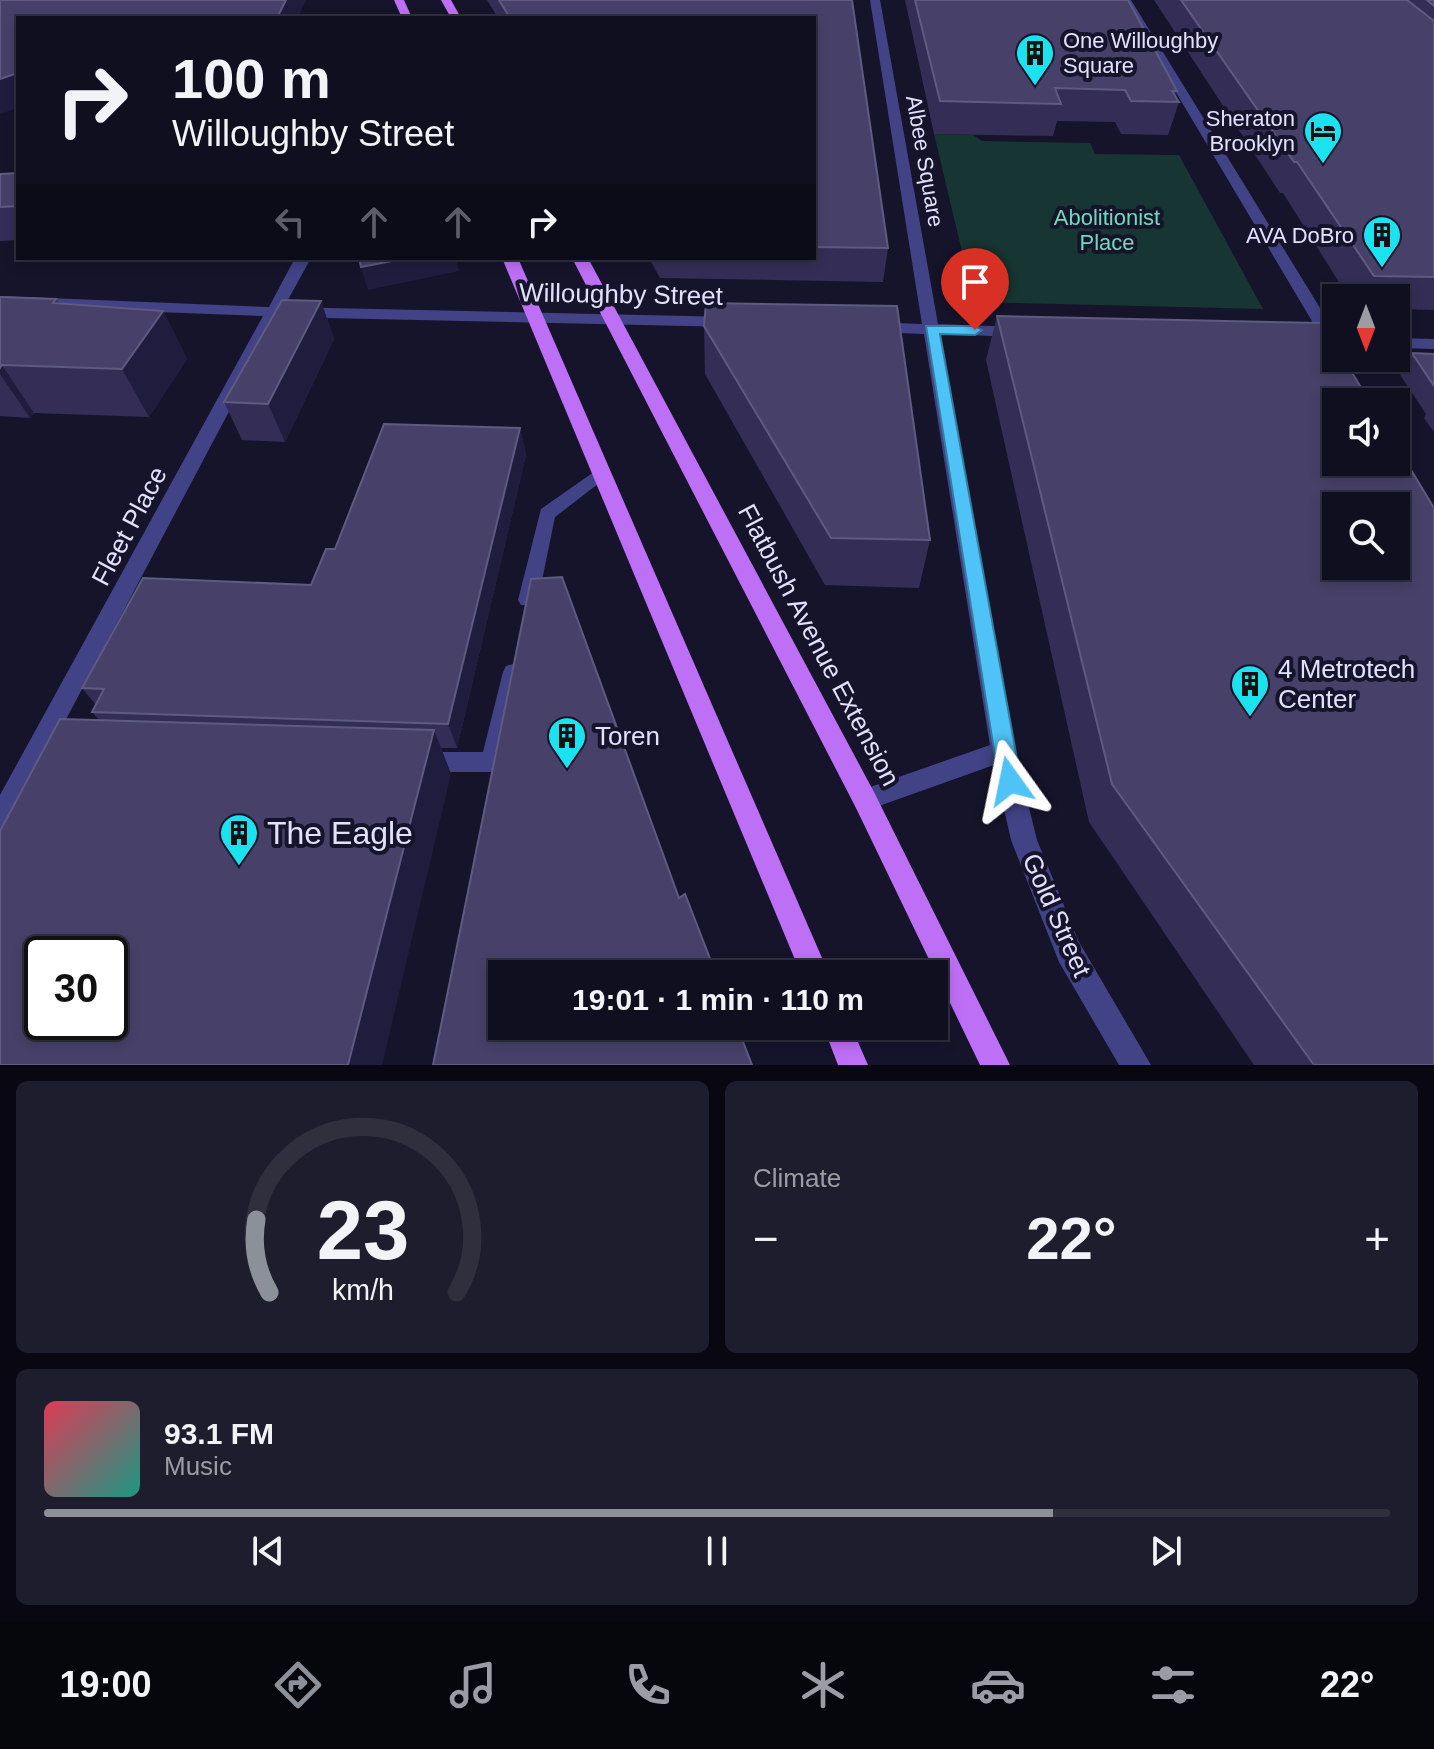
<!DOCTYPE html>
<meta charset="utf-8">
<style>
:root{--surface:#100f20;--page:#1e1d2d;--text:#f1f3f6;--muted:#9c9ca5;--line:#302f3e;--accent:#8c9099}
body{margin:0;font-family:Arial,sans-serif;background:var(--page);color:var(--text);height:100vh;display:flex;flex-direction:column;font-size:30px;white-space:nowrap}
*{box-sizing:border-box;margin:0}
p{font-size:26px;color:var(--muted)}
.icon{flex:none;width:44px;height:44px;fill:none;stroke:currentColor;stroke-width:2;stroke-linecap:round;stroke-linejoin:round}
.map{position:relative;height:1065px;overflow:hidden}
.side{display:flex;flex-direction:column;gap:16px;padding:16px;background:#090812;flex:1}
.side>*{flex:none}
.banner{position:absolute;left:16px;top:16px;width:800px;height:244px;border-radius:0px;box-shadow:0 4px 12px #0003,0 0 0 2px var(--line);background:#100f20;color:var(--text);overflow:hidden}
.needle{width:52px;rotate:180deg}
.buttons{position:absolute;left:1322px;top:284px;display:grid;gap:16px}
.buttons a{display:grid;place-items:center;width:88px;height:88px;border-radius:0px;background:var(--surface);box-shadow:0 4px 12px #0003,0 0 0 2px var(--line);font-size:40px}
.speed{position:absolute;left:24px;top:936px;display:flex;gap:16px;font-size:40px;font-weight:700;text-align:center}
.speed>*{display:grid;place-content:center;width:104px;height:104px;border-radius:50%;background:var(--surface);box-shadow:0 4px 12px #0003,0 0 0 2px var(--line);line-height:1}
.speed .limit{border:4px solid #111;border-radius:12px;background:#fff;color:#111}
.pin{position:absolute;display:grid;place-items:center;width:68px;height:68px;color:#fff;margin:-82px -34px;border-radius:50% 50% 50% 0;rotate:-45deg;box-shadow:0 0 8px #0007}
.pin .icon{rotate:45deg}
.me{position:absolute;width:88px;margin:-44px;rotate:348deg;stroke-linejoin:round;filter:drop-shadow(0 0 6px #0008)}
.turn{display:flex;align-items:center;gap:28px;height:168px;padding:0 24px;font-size:36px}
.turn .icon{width:104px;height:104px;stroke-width:2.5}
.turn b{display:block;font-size:56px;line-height:68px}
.lanes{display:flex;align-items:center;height:76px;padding:0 24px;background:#0003;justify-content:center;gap:40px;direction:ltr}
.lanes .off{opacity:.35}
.big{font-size:60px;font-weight:700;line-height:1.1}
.side .tile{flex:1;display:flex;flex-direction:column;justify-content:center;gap:12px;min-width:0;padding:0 28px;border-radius:12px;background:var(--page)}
.side .dial{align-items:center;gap:0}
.dial svg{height:208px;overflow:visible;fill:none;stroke:var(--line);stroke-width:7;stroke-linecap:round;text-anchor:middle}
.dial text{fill:var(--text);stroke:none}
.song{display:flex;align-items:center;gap:24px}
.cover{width:96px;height:96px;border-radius:12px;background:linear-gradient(135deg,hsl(350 70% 55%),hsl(170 70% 35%))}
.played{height:8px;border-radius:4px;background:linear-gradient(90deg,var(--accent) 75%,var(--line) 75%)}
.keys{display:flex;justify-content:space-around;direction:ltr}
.heat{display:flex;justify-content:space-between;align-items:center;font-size:44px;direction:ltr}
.side .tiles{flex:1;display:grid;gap:16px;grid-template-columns:1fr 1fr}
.tile:last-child{grid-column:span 2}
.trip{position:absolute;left:488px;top:960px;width:460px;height:80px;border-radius:0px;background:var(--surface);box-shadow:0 4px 12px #0003,0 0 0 2px var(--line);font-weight:700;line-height:80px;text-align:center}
.tabs{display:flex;height:128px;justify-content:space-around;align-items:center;background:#06060d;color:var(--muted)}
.tabs .icon{width:56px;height:56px}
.tabs .current{color:var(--accent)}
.tabs b{font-size:36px;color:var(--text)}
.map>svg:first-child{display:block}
.green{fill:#173532}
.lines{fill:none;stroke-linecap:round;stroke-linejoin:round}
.lane{fill:#424387;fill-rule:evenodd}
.street{fill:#424387;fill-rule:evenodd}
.primary{fill:#bd6ff5;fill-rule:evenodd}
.wall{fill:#342e57}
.shaded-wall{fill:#201c3e}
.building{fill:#474169;stroke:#5f5a80;stroke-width:2;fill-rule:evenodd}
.route{fill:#4fc3f7;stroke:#337fa1;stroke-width:2}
.labels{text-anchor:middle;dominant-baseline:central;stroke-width:8;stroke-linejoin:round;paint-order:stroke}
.far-poi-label{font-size:22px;fill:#e2e0fd;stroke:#16142b;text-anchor:end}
.far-street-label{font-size:22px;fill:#e2e0fd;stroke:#16142b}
.far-park-label{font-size:22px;fill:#6fdaba;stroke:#16142b}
.street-label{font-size:26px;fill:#e2e0fd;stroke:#16142b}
.poi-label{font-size:26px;fill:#e2e0fd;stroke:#16142b;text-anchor:start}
.near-poi-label{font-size:32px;fill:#e2e0fd;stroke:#16142b;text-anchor:start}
</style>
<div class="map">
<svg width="1434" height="1065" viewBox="0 0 1434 1065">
<rect width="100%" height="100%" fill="#16142b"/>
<polygon class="green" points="934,134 973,135 982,141 1090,143 1095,154 1179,155 1263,309 974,302"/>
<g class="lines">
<g class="lane">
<polygon points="601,467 610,473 607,477 555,517 538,600 535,605 521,605 518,600 541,509"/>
<polygon points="513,664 520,666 523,672 499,769 491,772 422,772 414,769 411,762 414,755 422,752 483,752 503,672 506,666"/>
</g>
<g class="street">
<polygon points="870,0 880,0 938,324 1020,327 1028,332 1020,337 940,334 1015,751 1037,840 1079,942 1151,1065 1119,1065 1059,962 1011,840 994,765 865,811 856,808 853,800 856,792 990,745 924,334 872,332 864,327 872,322 922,324"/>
<polygon points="1121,0 1131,0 1336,334 1336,353 1328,348"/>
<polygon points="295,258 311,258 284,307 732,317 740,322 732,327 279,317 9,827 0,831 0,795 263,316 0,306 0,296 269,307"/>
<polygon points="1396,338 1434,339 1434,349 1396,348"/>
</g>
<g class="primary">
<polygon points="394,0 404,0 412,18 402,18"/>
<polygon points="441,0 451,0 461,18 451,18"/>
<polygon points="502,258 518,258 829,974 801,974"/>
<polygon points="572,258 588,258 874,792 1010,1065 980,1065 856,808"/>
<polygon points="823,1026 851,1026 868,1065 838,1065"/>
</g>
</g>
<g class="wall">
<polygon points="487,0 852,0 888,248 883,282 660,278 649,258 814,258 814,18 498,18"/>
<polygon points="905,0 1128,0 1177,91 1175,96 1179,102 1168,135 1121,134 1115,122 1057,121 1053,136 934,134"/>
<polygon points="1154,0 1434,0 1434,310 1396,309 1396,298 1349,298 1283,193 1280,193"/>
<polygon points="18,173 18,240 0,241 0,174"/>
<polygon points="0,297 56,299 59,303 163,311 187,359 149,417 34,413 30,418 0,416"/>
<polygon points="321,301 334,339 285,442 242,440 224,402"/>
<polygon points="997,316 1434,1065 1254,1065 1089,822 986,360"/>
<polygon points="704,326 930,540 919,588 825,585 705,374"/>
<polygon points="1412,353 1434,354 1434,432 1424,418 1426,414 1399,373"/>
<polygon points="520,428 526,455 457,748 441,748 451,774 99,720 92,712 96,705 82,688 311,585 335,549"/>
</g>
<g class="shaded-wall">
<polygon points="286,0 306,0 298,18 277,18"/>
<polygon points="18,73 18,108 0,114 0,79"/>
<polygon points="407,258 456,258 459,271 368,290 361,267"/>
<polygon points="321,301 334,339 285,442 268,404"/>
<polygon points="163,311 187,359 149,417 122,369"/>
<polygon points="2,365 34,413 30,418 0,374 0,368"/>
<polygon points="520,428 526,455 457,748 448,724"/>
<polygon points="434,730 451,774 382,1065 348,1065"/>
</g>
<g class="building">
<polygon points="0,0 286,0 277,18 18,18 18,73 0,79"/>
<polygon points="499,0 852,0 888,248 814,247 814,18 510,18"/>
<polygon points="915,0 1128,0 1177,91 1172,91 1179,102 1131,101 1125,90 1055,88 1061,104 940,101"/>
<polygon points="1181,0 1407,0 1434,21 1434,277 1374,276 1297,162 1294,162"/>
<polygon points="1427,0 1434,0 1434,6"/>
<polygon points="18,173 18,206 0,207 0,174"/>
<polygon points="359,258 407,258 361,267"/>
<polygon points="0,297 56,299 53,303 163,311 122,369 2,365 0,368"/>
<polygon points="282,300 321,301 268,404 224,402"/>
<polygon points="706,303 897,306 930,540 831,538 704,326"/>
<path d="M997 316 1322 323 1336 346V358H1343L1370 402H1336V462H1396V445L1434 508V1065H1314L1112 784ZM1336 506H1396V566H1336Z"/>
<polygon points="1412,353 1434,354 1434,386"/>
<polygon points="384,424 520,428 448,724 92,712 104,689 82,688 143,578 311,585 326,549 335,549"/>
<polygon points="562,577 679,898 685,894 716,974 502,974 502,1026 737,1026 752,1065 433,1065 531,579"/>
<path d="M60 719 434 730 348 1065H0V831ZM42 954H110V1022H42Z"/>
</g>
<polygon class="route" points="926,326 975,326 982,330 975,335 940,334 1021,781 1018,788 1010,791 1002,788 999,781"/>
<defs>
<g id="building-pin" transform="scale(2)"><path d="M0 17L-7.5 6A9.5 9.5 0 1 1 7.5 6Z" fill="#1ae3ef" stroke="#16142b"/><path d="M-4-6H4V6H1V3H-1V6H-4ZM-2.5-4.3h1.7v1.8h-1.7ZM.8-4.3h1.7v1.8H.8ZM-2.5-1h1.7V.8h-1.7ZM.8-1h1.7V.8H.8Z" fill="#111"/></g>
<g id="hotel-pin" transform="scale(2)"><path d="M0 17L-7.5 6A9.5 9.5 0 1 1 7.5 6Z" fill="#1ae3ef" stroke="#16142b"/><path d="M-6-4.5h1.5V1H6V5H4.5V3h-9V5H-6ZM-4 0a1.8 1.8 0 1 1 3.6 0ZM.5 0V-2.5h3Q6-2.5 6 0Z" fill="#111"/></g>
</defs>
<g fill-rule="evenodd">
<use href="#building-pin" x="1035" y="53"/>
<use href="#hotel-pin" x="1323" y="131"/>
<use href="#building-pin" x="1382" y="235"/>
<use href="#building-pin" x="1250" y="684"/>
<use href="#building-pin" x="567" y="736"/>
<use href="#building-pin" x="239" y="833"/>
</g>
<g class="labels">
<g class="far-poi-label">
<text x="1063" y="40" text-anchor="start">One Willoughby<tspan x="1063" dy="25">Square</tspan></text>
<text x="1295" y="118">Sheraton<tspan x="1295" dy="25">Brooklyn</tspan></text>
<text x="1354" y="235">AVA DoBro</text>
</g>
<g class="far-street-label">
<text transform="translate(925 161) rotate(80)">Albee Square</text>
</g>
<g class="far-park-label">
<text x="1107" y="217">Abolitionist<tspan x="1107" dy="25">Place</tspan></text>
</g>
<g class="street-label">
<text transform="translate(621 294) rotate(1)">Willoughby Street</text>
<text transform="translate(129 526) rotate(-62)">Fleet Place</text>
<text transform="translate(819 645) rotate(62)">Flatbush Avenue Extension</text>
<text transform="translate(1057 915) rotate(66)">Gold Street</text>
</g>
<g class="poi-label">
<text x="1278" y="669">4 Metrotech<tspan x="1278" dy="30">Center</tspan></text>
<text x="595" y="736">Toren</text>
</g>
<g class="near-poi-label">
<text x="267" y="833">The Eagle</text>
</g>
</g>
</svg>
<div class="buttons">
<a><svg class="needle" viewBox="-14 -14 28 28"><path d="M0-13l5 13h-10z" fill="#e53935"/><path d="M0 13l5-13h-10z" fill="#9c9ca5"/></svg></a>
<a><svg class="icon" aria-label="sound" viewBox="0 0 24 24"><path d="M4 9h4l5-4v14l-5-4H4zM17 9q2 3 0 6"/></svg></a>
<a><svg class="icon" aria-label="search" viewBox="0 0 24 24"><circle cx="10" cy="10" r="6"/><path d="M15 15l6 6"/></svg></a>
</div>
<div class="speed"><div class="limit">30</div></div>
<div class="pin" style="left:975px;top:330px;background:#d93025"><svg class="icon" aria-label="arrive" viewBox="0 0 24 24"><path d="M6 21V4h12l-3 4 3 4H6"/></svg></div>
<svg class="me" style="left:1010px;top:781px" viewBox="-20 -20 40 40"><path d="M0-17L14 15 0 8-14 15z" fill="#4fc3f7" stroke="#fff" stroke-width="4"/></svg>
<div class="trip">19:01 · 1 min · 110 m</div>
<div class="banner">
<div class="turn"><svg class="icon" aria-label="right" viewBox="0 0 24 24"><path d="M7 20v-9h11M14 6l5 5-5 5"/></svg><div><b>100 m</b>Willoughby Street</div></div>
<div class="lanes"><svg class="icon off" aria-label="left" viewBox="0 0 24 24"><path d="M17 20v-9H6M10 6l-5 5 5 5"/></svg><svg class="icon off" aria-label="ahead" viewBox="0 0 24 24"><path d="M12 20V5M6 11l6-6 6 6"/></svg><svg class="icon off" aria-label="ahead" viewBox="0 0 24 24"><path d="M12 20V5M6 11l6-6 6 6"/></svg><svg class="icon" aria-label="right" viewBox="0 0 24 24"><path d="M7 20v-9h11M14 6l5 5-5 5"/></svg></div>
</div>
</div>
<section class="side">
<div class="tiles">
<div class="tile dial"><svg viewBox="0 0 100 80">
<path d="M14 69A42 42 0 1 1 86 69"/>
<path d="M14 69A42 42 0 0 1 9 41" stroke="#8c9099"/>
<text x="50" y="56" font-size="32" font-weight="700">23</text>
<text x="50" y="72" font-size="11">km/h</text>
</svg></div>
<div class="tile"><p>Climate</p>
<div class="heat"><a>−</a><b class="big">22°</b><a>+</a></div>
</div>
<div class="tile">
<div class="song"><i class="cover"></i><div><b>93.1 FM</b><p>Music</p></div></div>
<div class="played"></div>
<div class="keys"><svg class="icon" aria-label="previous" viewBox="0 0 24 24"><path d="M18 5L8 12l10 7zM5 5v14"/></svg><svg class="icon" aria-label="pause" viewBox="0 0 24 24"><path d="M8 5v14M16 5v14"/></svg><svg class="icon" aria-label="next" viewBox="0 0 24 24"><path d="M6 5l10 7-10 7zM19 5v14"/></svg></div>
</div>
</div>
</section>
<nav class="tabs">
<b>19:00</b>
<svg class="icon current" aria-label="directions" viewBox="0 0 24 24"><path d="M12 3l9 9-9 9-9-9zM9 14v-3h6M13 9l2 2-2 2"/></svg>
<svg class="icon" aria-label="music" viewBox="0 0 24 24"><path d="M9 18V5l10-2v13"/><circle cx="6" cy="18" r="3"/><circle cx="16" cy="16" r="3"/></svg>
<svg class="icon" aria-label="phone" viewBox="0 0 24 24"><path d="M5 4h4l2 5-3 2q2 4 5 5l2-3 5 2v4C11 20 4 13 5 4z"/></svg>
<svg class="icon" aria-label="climate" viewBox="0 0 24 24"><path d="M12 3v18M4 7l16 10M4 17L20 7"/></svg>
<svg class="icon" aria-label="car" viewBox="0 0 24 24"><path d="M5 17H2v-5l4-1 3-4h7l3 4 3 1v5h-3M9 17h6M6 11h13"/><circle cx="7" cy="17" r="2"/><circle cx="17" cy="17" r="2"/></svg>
<svg class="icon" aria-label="filters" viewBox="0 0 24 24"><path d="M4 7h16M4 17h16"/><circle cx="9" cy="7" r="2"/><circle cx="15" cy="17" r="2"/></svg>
<b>22°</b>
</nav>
